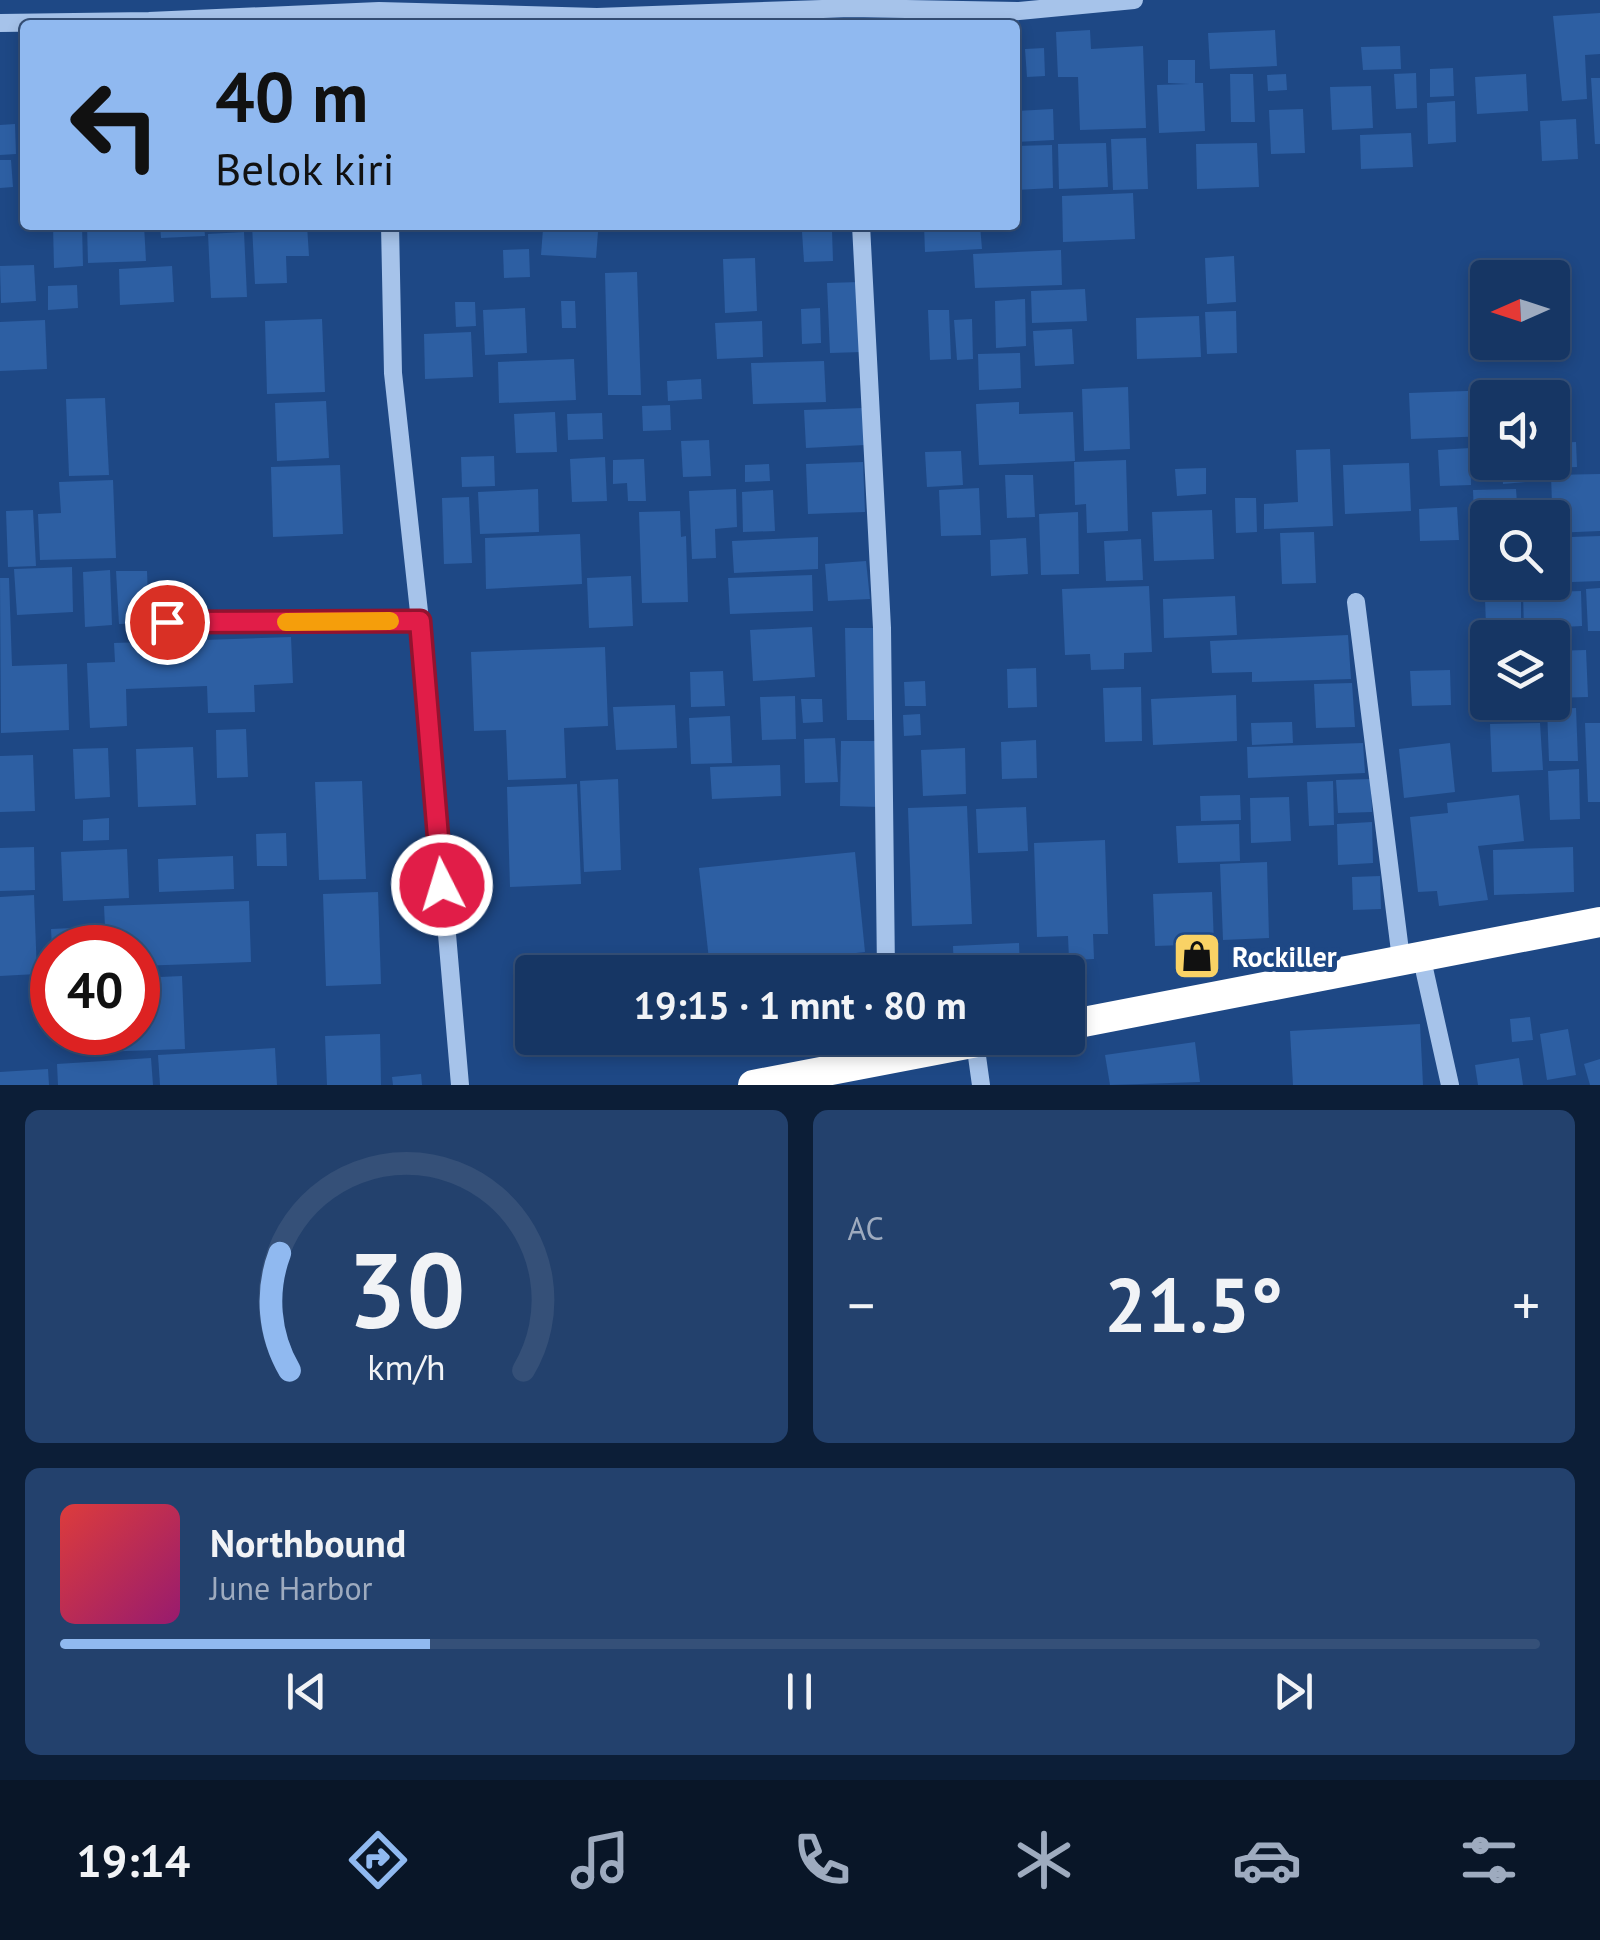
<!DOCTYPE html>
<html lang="id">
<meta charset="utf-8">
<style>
:root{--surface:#163664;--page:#23416d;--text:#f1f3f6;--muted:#9eabbf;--line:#355078;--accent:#90b9f0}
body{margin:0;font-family:"PT Sans",sans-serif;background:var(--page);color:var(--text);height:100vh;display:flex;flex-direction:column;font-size:38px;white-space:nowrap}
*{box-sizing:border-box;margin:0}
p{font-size:32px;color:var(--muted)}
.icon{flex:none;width:55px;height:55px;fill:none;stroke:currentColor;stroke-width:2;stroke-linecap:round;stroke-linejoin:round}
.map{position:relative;height:1085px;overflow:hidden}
.drawer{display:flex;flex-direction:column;gap:25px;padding:25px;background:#0c1e37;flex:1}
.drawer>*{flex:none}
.guide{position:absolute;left:20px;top:20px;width:1000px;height:210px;border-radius:10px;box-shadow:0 5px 15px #0003,0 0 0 2px var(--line);background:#90b9f0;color:#111;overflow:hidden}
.needle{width:65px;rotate:267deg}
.controls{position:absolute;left:1470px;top:260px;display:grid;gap:20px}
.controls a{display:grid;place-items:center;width:100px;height:100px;border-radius:10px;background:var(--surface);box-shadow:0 5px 15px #0003,0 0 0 2px var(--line);font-size:50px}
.speed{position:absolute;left:30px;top:925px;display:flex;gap:20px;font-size:50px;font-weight:700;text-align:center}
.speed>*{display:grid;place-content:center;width:130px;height:130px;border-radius:50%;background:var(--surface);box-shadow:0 5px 15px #0003,0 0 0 2px var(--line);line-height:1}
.speed .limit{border:15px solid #d22;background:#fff;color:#111}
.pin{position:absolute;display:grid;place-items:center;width:85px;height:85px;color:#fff;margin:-42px;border:5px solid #fff;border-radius:50%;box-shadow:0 2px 10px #0007}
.me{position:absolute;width:110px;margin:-55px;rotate:355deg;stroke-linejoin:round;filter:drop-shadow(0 0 8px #0008)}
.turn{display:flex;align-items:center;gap:35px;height:210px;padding:0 30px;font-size:45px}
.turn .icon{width:130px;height:130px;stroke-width:2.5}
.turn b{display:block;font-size:70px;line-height:85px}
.big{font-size:75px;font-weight:600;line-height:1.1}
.drawer .tile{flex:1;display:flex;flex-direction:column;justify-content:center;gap:15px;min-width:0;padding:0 35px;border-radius:15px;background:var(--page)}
.drawer .dial{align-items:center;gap:0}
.dial svg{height:260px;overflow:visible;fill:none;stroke:var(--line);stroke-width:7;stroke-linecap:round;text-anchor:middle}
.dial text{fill:var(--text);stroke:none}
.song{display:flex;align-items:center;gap:30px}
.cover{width:120px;height:120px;border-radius:15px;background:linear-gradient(135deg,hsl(0 70% 55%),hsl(320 70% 35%))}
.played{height:10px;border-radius:5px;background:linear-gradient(90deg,var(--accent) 25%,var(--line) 25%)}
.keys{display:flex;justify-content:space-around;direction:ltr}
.heat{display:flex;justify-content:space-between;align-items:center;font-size:55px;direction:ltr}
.drawer .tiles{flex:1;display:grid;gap:25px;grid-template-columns:1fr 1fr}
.tile:last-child{grid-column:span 2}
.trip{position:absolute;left:515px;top:955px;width:570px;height:100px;border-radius:10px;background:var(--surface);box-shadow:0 5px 15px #0003,0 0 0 2px var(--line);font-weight:600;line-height:100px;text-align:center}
.menu{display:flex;height:160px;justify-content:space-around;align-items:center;background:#091628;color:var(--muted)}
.menu .icon{width:70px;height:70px}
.menu .selected{color:var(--accent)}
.menu b{font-size:45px;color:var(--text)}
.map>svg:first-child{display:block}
.building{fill:#2d5fa3}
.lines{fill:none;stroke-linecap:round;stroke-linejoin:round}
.minor{stroke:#a6c3ea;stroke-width:18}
.highway{stroke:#fff;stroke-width:30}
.route-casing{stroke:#92132f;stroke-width:25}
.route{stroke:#e11d48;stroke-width:18}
.slow{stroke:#f59e0b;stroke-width:18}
.labels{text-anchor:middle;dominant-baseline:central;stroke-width:10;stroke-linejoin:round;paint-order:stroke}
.poi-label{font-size:28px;font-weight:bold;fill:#fff;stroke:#1e4885;text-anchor:start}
</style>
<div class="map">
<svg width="1600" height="1085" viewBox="0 0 1600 1085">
<rect width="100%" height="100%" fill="#1e4885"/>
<g class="building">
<polygon points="1600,13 1600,54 1585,55 1587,99 1562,101 1553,16"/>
<polygon points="1019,20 1020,60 1015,60 1015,25 964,25 964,22"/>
<polygon points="1090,30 1091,49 1143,46 1146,128 1080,130 1078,77 1058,77 1056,32"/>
<polygon points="1275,30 1277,66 1210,69 1208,33"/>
<polygon points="1400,46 1401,69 1363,70 1361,47"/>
<polygon points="1044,48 1045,76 1027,77 1025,49"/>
<polygon points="1168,60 1195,60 1195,83 1203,83 1205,131 1159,133 1157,85 1189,84 1168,83"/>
<polygon points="1453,68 1454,96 1430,97 1430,69"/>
<polygon points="1416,73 1417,108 1396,109 1394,74"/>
<polygon points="1230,74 1253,74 1255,122 1231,122"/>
<polygon points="1286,74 1287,90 1268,91 1267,75"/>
<polygon points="1526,74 1528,111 1477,114 1475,77"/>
<polygon points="1591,78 1600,78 1600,144 1595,144"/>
<polygon points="1371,86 1373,128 1332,130 1330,87"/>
<polygon points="1455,101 1456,142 1428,144 1427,103"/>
<polygon points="1053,109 1054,140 1015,142 1015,111"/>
<polygon points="1303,109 1305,153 1271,154 1269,110"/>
<polygon points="1576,119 1578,159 1542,161 1540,121"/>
<polygon points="15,124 16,154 0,155 0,125"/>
<polygon points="1411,133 1413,167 1361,169 1360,135"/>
<polygon points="1146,138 1148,189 1113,190 1111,139"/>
<polygon points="1106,143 1108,187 1059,189 1058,144"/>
<polygon points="1257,143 1259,187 1197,189 1196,144"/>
<polygon points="1052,145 1053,188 1015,190 1015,146"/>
<polygon points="0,160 11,160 13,187 0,188"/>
<polygon points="1133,193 1135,239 1063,242 1062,196"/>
<polygon points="53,225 82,225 83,266 54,268"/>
<polygon points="87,225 144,225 146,261 88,263"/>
<polygon points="160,225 204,225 205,236 161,238"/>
<polygon points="252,225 307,225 309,256 286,256 287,283 255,284"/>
<polygon points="662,225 745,225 746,228 662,231"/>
<polygon points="924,225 980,225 982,249 925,252"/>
<polygon points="543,229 598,232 596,258 541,255"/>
<polygon points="832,231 833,261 804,262 802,232"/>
<polygon points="244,232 247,297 211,298 208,234"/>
<polygon points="529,249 530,277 504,278 503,250"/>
<polygon points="1061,250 1062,285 975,288 973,254"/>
<polygon points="1234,256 1236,302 1207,304 1205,258"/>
<polygon points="755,258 757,311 725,313 723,259"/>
<polygon points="34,265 36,301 1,303 0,266"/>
<polygon points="172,266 174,302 120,305 119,269"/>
<polygon points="637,272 641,395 608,395 605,273"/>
<polygon points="859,282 862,352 830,353 827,283"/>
<polygon points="77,285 78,308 48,310 48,286"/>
<polygon points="1085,289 1087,321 1032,323 1031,291"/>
<polygon points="1025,299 1026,346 996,348 995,301"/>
<polygon points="561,301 575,301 576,328 562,328"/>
<polygon points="455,302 475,302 476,326 456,327"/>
<polygon points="525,308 527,353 485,355 483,310"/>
<polygon points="820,308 821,343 802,344 801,309"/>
<polygon points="928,310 949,310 951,359 930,360"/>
<polygon points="1236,311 1237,353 1207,354 1205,312"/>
<polygon points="1199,316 1201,357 1137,359 1136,318"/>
<polygon points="322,319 325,392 267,394 265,321"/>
<polygon points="972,319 973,359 957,360 954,320"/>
<polygon points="45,320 47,369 0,371 0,322"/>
<polygon points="762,321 763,357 717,359 715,323"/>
<polygon points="1072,329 1074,364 1035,366 1033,331"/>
<polygon points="471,332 473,377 425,379 424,334"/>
<polygon points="1020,353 1021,388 979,390 978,354"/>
<polygon points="574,359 576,400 499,403 498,362"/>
<polygon points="824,361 826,402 753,404 751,363"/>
<polygon points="701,379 702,399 668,401 667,381"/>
<polygon points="1128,387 1130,449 1084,451 1082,389"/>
<polygon points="1495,390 1495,398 1488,398 1488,436 1411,439 1409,393"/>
<polygon points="105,398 109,475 69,476 66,399"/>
<polygon points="326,401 329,458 277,461 275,403"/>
<polygon points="1019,402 1019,414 1073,412 1075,461 979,465 976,404"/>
<polygon points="670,405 671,430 643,431 642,406"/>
<polygon points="863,408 865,445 806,448 804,410"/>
<polygon points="555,412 557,452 516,453 514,414"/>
<polygon points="602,413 603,439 568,440 567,414"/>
<polygon points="709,440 711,476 683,477 681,441"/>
<polygon points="1576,442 1577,467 1551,468 1552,443"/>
<polygon points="1488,445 1488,462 1525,462 1526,482 1503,484 1502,467 1478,468 1477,446"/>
<polygon points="1470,448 1471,485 1440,486 1438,450"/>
<polygon points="1330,449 1333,526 1264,529 1264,504 1298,502 1296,450"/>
<polygon points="961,451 963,485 927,487 925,452"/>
<polygon points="494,456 495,486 462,487 461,457"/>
<polygon points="605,457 607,501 572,502 570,459"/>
<polygon points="644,459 646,501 628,501 627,483 613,484 613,460"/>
<polygon points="1126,460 1128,531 1087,533 1086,504 1075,505 1074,462"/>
<polygon points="863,462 865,512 808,514 806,464"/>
<polygon points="1409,463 1411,511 1345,514 1343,465"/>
<polygon points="769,464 770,481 745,482 745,465"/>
<polygon points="340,465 343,534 273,537 271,467"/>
<polygon points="1206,468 1206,494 1177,496 1175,469"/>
<polygon points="1600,474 1600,531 1553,533 1551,475"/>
<polygon points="1005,475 1033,475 1035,517 1007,518"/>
<polygon points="113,480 116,558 40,560 38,514 61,513 59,482"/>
<polygon points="979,488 981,535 941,536 939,490"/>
<polygon points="538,489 539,532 480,534 478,492"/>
<polygon points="736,489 737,527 715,529 716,558 692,559 689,491"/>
<polygon points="1516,489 1518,518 1488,518 1488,539 1475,540 1473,490"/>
<polygon points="773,490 775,531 743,532 742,492"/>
<polygon points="469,497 472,563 444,564 442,498"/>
<polygon points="1235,498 1256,498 1257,532 1236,533"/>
<polygon points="1457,507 1459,540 1420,541 1419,509"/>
<polygon points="33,510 36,566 8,567 6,511"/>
<polygon points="1212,510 1214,559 1154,561 1152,512"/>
<polygon points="680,511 681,537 686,536 688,602 642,603 639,512"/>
<polygon points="1078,512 1079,574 1041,575 1039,514"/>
<polygon points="1314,532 1316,583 1282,584 1280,533"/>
<polygon points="580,534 582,584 486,589 485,538"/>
<polygon points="1600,536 1600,581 1572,582 1571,537"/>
<polygon points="818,537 818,569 734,573 732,541"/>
<polygon points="1026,538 1028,574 991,576 990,540"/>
<polygon points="1141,539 1143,580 1106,581 1104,541"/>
<polygon points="866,561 870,599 828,601 825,564"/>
<polygon points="72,567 73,612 17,615 14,569"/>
<polygon points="110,570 112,625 85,627 83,572"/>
<polygon points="116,571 147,571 149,623 119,624"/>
<polygon points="812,575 813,611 730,614 728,578"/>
<polygon points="631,576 633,626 589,628 587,578"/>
<polygon points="0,578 9,578 12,666 67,664 69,730 1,733"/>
<polygon points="1149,586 1152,652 1124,653 1124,669 1091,670 1090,654 1065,655 1062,589"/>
<polygon points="1600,588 1600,631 1588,631 1586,589"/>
<polygon points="1581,591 1582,626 1524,629 1523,593"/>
<polygon points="1235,596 1237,635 1164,638 1163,599"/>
<polygon points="1521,597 1521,624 1486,625 1485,599"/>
<polygon points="812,627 815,677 753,681 750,630"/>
<polygon points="845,628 880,628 882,720 847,720"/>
<polygon points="1348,635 1351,679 1252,682 1252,672 1212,673 1210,641"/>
<polygon points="291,637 293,683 254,685 255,712 208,713 207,686 126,689 127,726 90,728 87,663 115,662 114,643"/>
<polygon points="605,647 608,726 564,728 566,778 508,780 506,730 474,731 471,652"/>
<polygon points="1586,650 1588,697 1552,698 1552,651"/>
<polygon points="1481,665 1488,665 1488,702 1508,702 1508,709 1483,710"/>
<polygon points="1036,668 1037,707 1008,708 1007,669"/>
<polygon points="1450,670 1451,705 1412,706 1410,671"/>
<polygon points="723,671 725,706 691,707 690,672"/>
<polygon points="925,681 926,706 905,706 904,682"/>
<polygon points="1352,683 1355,727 1316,728 1314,684"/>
<polygon points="1141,687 1142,741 1105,742 1103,688"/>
<polygon points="1236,695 1237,741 1153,745 1151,699"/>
<polygon points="795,696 796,739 762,740 760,697"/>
<polygon points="801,699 822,699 823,722 803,723"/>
<polygon points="675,705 677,748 616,750 613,707"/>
<polygon points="1576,708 1578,761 1549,761 1547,709"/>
<polygon points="920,714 921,735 904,736 903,715"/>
<polygon points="730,716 732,763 691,764 689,718"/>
<polygon points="1292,722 1293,743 1252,745 1251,723"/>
<polygon points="1540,723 1543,770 1492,772 1490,724"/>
<polygon points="1585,723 1600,723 1600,802 1588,802"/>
<polygon points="246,729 248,777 217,778 216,730"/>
<polygon points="835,738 838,782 805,783 804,739"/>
<polygon points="1036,740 1037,778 1002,779 1001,742"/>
<polygon points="841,741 882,741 881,807 840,806"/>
<polygon points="1363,743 1365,773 1248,778 1247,747"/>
<polygon points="1450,743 1455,792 1404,798 1399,749"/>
<polygon points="193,747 196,805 138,807 136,749"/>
<polygon points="108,748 110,797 75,799 73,749"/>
<polygon points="965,748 966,794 923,796 921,750"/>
<polygon points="33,755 35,811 0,812 0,756"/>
<polygon points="780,765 781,796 712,799 710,767"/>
<polygon points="1579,769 1580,819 1550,820 1548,771"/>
<polygon points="618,779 621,870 584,872 580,781"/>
<polygon points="1371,779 1372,812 1338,813 1336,780"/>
<polygon points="362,781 366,879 319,880 315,782"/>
<polygon points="1333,781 1334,825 1309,826 1307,782"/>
<polygon points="577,784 581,884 510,887 507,787"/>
<polygon points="1240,795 1241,820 1201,821 1200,796"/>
<polygon points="1519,795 1524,841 1478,846 1488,900 1439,906 1437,891 1418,892 1410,817 1448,813 1447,803"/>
<polygon points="1289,797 1291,841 1251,843 1250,798"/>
<polygon points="967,806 972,924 912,926 908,808"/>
<polygon points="1026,807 1028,851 978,853 976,809"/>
<polygon points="109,818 109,840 83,841 83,820"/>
<polygon points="1372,822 1373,863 1338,865 1337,824"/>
<polygon points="1239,824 1240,861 1178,863 1176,826"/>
<polygon points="286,833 287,866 257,866 256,834"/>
<polygon points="1105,840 1108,934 1093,934 1094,959 1069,960 1068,936 1037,937 1034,843"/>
<polygon points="34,847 35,890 0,891 0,848"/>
<polygon points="1573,847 1574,892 1494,895 1493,850"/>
<polygon points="127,849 129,898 63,901 61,852"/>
<polygon points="855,852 865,952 710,969 699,868"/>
<polygon points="233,856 234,889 159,892 158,859"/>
<polygon points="1267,862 1269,938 1223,940 1220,864"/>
<polygon points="1380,876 1381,909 1353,910 1352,877"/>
<polygon points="378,892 381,984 326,986 323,894"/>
<polygon points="1212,892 1214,944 1155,946 1153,894"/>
<polygon points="34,895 37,974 0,976 0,897"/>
<polygon points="249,901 251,962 138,966 138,948 106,948 104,906"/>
<polygon points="96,927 97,948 52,948 51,929"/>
<polygon points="1019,943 1020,972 954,972 953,946"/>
<polygon points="182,976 185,1049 98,1052 98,1032 138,1032 138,978"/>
<polygon points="1530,1017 1533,1040 1512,1042 1510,1019"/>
<polygon points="1420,1024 1423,1085 1293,1085 1290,1031"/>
<polygon points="1568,1029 1576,1075 1547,1080 1540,1034"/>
<polygon points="380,1034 381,1085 327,1085 325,1036"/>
<polygon points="1195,1042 1200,1082 1110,1085 1105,1055"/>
<polygon points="275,1048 277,1085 160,1085 158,1055"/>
<polygon points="151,1058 153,1085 58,1085 57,1064"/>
<polygon points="1519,1058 1523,1085 1478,1085 1475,1065"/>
<polygon points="1600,1059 1600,1085 1590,1085 1584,1064"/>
<polygon points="48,1069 49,1085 0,1085 0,1072"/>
<polygon points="421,1074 422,1085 393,1085 392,1077"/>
</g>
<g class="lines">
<g class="minor">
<polyline points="0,23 149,21 379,11 597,17 850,8 1019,11 1134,0"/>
<polyline points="390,225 393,373 420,621 460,1085"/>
<polyline points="861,225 882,628 886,972"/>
<polyline points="1356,602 1401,959"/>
<polyline points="167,622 420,621"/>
<polyline points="1421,955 1450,1085"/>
<polyline points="975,1042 981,1085"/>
</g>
<g class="highway">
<polyline points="1068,1025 1600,922"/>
<polyline points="753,1085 998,1038"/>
</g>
</g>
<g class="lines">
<g class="route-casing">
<polyline id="route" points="167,622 420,621 442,885"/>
</g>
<use href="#route" class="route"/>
<polyline class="slow" points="286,622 390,621"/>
</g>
<defs>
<g id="shop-square" transform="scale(2.5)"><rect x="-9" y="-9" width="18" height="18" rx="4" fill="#f9d265" stroke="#1e4885"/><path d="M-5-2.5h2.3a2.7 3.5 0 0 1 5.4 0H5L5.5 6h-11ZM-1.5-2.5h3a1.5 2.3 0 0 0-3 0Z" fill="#111"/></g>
</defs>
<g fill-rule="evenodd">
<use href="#shop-square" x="1197" y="956"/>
</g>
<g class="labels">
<g class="poi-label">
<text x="1232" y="956">Rockiller</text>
</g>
</g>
</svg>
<div class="controls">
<a><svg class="needle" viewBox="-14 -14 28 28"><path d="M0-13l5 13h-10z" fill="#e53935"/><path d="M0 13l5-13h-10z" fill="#9eabbf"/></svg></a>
<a><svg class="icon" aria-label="sound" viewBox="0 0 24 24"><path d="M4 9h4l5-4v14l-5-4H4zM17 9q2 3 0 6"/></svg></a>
<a><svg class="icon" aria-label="search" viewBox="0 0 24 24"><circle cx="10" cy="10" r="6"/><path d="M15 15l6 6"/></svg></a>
<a><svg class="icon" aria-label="layers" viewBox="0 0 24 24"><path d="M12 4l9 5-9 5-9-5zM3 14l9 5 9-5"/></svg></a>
</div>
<div class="speed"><div class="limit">40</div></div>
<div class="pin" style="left:167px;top:622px;background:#d93025"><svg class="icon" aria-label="arrive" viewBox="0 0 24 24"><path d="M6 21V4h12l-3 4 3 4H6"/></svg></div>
<svg class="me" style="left:442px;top:885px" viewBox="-20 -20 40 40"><circle r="17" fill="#e11d48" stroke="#fff" stroke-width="3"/><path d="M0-11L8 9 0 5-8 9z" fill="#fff"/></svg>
<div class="trip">19:15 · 1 mnt · 80 m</div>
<div class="guide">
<div class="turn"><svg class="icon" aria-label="left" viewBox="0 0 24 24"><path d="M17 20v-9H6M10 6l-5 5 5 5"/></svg><div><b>40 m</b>Belok kiri</div></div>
</div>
</div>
<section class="drawer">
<div class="tiles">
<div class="tile dial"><svg viewBox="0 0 100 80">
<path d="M14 69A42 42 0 1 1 86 69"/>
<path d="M14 69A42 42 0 0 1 11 33" stroke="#90b9f0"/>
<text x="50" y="56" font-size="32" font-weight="700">30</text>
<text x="50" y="72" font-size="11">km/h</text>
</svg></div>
<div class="tile"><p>AC</p>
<div class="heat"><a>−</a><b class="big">21.5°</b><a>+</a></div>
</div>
<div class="tile">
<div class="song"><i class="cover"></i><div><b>Northbound</b><p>June Harbor</p></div></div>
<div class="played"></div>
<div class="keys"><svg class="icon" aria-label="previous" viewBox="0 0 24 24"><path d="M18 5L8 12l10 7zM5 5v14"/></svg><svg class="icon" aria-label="pause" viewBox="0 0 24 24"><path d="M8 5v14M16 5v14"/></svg><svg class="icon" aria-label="next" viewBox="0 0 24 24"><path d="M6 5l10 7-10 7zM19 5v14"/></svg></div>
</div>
</div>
</section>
<nav class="menu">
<b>19:14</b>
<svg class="icon selected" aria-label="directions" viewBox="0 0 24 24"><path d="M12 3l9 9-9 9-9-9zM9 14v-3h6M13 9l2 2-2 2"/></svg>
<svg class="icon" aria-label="music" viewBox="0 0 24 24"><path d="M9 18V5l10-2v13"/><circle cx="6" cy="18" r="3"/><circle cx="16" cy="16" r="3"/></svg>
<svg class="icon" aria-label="phone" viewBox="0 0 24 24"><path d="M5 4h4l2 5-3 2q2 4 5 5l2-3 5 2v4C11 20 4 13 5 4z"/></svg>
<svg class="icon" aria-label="climate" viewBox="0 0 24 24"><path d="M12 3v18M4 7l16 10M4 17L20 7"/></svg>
<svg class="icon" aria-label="car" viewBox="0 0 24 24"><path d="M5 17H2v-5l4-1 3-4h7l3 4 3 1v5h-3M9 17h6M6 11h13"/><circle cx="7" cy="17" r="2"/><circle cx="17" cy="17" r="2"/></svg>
<svg class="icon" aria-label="filters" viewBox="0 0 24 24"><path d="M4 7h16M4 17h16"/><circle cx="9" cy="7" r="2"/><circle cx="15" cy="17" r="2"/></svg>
</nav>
